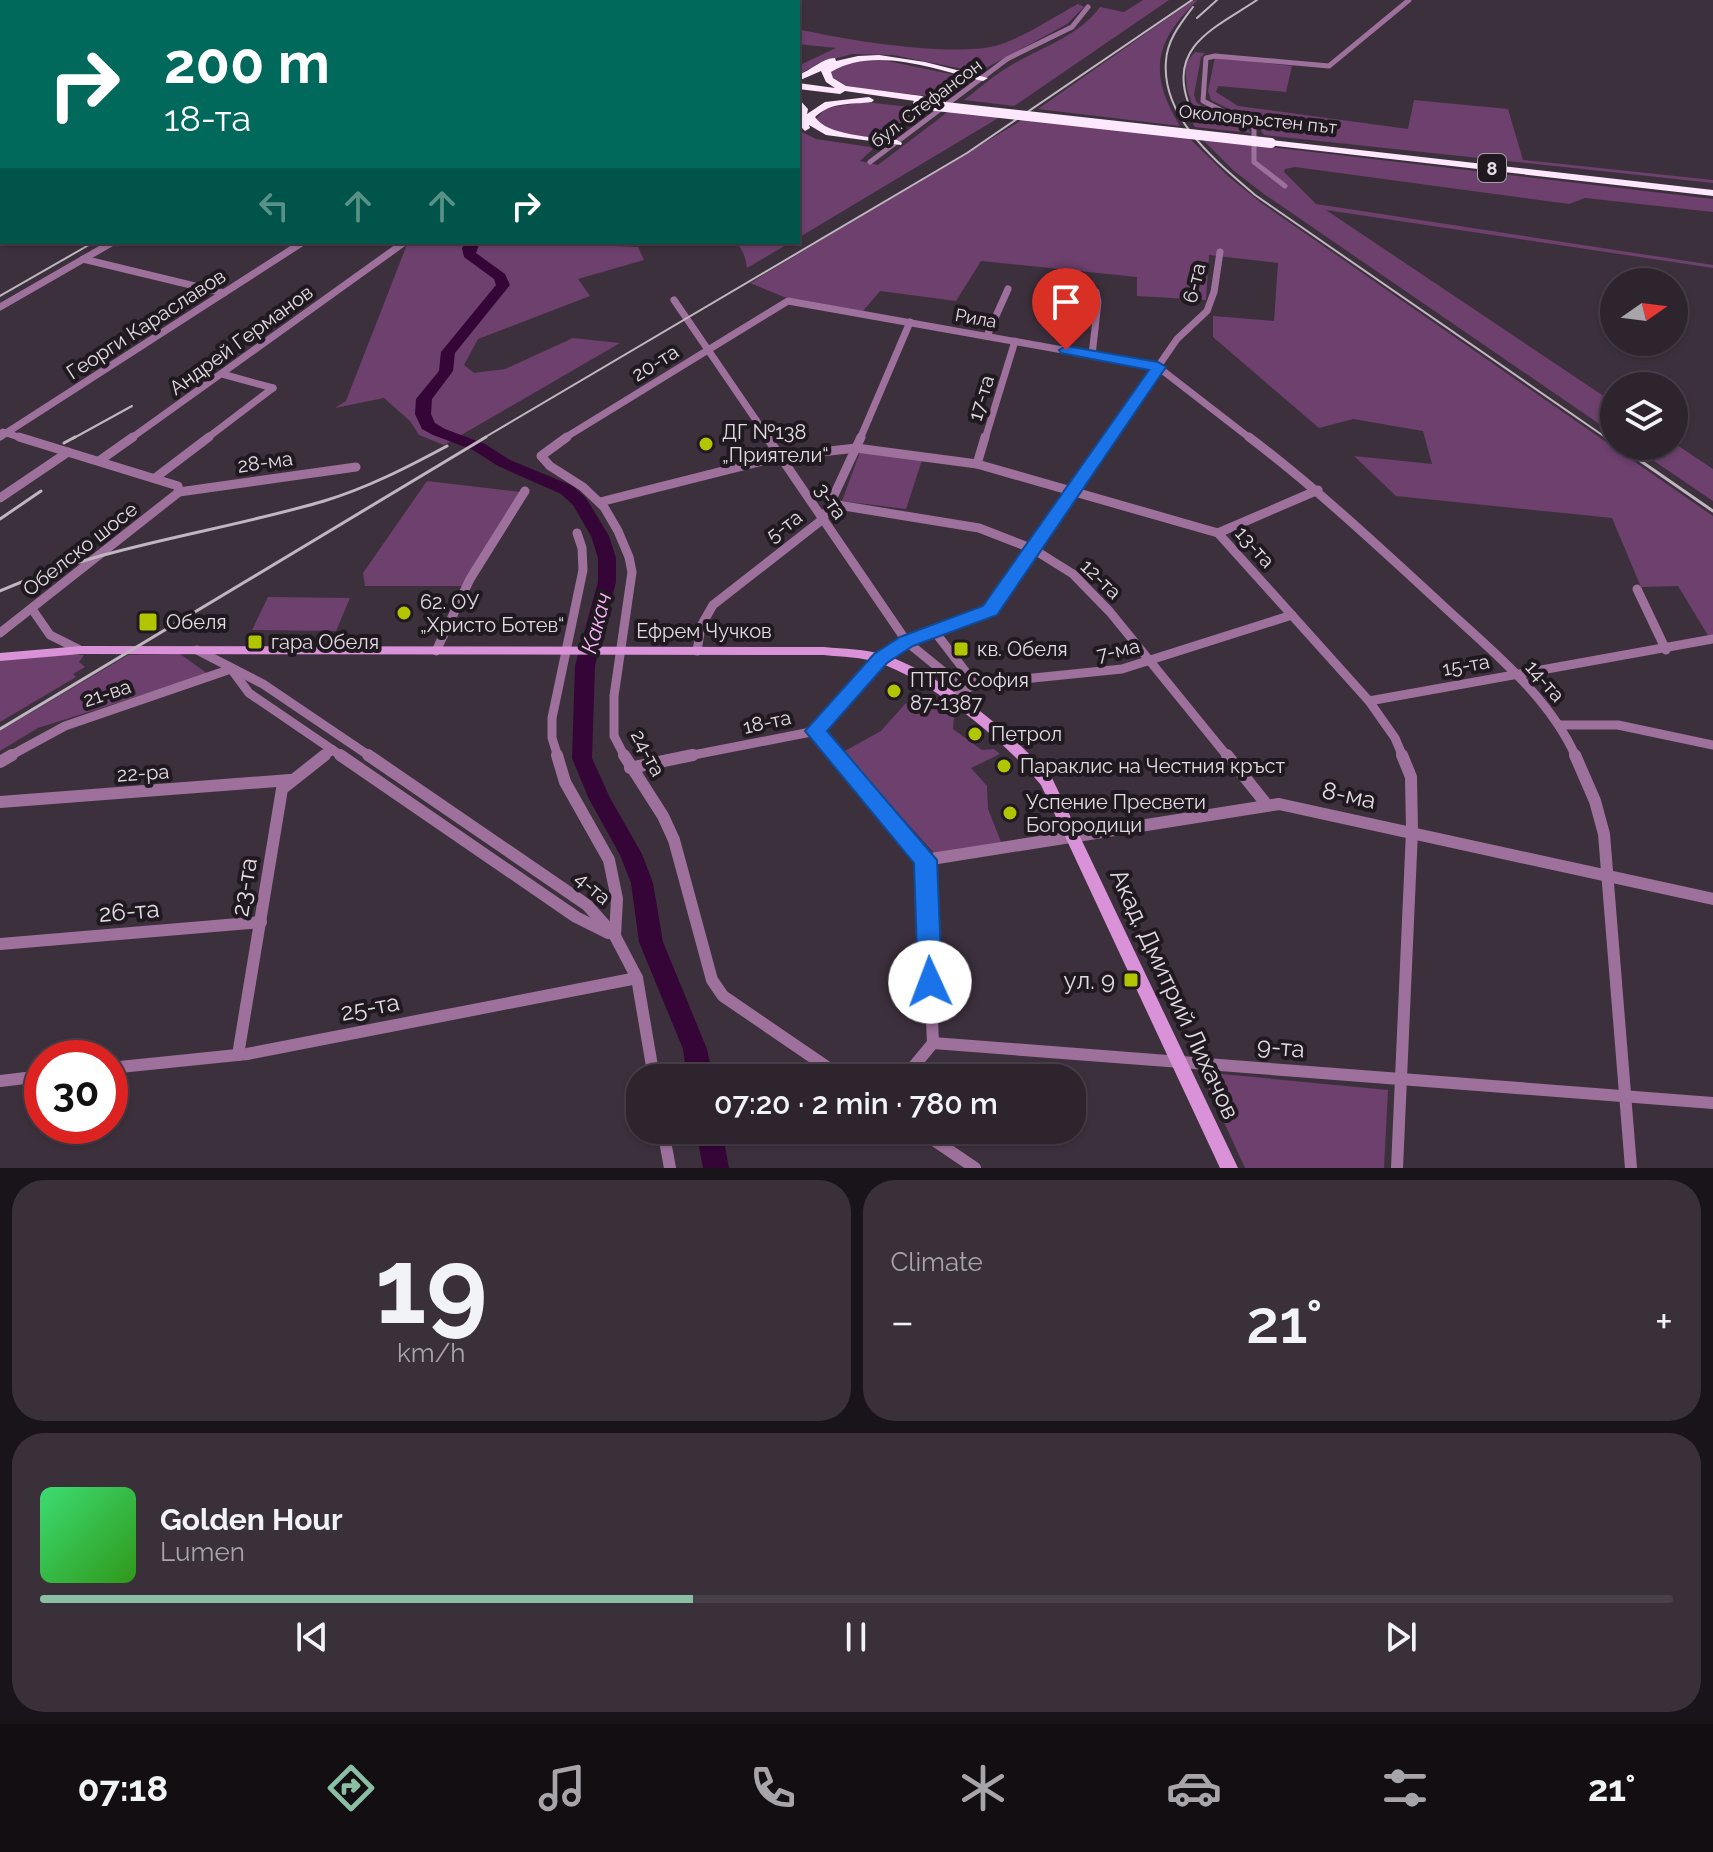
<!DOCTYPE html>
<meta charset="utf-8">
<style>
:root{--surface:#2e242e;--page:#3a303a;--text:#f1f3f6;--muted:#a7a4aa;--line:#49414a;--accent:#8abfa5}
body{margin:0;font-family:Raleway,sans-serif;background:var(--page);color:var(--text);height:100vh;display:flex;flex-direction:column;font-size:30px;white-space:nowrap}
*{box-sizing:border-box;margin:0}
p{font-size:26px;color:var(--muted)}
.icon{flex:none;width:44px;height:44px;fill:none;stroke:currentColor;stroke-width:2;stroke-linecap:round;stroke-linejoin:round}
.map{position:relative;height:1168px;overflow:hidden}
.side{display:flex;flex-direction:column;gap:12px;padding:12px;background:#191419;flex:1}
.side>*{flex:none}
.guide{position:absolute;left:0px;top:0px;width:800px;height:244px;box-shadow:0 2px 6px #0004,0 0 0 2px var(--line);background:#00695c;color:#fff;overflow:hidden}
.needle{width:52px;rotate:76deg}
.fabs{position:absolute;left:1600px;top:268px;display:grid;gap:16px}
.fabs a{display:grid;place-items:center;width:88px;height:88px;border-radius:50%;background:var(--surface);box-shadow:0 2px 6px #0004,0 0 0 2px var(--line);font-size:40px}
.speed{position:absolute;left:24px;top:1040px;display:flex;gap:16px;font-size:40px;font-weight:700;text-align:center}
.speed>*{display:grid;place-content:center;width:104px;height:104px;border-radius:50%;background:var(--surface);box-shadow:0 2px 6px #0004,0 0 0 2px var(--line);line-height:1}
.speed .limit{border:12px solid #d22;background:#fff;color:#111}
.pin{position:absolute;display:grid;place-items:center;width:68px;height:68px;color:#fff;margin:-82px -34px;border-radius:50% 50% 50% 0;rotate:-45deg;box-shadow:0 0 8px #0007}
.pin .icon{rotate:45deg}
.me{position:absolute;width:88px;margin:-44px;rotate:358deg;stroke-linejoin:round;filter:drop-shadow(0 0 6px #0008)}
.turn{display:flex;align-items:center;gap:28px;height:168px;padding:0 32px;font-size:36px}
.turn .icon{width:104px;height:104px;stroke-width:2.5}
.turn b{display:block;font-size:56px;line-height:68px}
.lanes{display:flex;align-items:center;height:76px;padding:0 32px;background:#0003;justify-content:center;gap:40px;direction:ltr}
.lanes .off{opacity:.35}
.big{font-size:60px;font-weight:600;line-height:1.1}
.side .tile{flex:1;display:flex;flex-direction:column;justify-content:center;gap:12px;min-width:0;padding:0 28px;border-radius:32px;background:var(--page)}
.side .dial{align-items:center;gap:0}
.dial b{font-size:104px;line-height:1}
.song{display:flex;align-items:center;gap:24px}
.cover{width:96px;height:96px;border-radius:12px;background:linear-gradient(135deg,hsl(140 70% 55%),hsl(110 70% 35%))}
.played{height:8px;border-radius:4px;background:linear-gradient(90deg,var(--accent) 40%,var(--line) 40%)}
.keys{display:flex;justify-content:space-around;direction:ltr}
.heat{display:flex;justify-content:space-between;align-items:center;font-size:44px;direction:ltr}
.side .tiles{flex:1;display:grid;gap:12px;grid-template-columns:1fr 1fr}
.tile:last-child{grid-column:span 2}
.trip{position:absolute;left:626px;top:1064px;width:460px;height:80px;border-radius:32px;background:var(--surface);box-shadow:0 2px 6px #0004,0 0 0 2px var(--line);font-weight:600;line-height:80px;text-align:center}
.dock{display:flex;height:128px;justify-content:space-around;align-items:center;background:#120e12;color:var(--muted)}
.dock .icon{width:56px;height:56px}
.dock .current{color:var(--accent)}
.dock b{font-size:36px;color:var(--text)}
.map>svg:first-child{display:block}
.green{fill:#6d406d}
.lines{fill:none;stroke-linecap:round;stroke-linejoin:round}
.river{fill:#340536;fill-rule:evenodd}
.street-far3{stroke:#9e719d;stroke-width:5}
.street-far2{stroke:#9e719d;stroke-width:7}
.street-far1{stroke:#9e719d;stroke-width:9}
.street{stroke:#9e719d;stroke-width:12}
.secondary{fill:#d992d8;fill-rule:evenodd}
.primary{fill:#fcb3fc;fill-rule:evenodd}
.highway{fill:#fde7fd;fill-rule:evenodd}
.rail-far1{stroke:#bfb6bf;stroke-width:2}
.rail{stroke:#bfb6bf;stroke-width:3}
.highway-bridge{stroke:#fde7fd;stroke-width:10}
.route{fill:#1a73e8;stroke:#114b97;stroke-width:2}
.poi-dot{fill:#b1c500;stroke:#201a20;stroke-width:3}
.labels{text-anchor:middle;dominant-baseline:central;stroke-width:8;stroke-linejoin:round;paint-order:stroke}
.far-street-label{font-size:18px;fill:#e3dbe3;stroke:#201a20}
.shield{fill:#201a20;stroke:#a8a1a8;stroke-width:2}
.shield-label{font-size:18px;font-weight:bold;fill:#e3dbe3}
.street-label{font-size:20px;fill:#e3dbe3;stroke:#201a20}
.poi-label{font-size:20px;fill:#e3dbe3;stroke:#201a20;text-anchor:start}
.water-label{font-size:22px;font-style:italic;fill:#feb6fd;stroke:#201a20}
.near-street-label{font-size:24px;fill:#e3dbe3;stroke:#201a20}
.near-poi-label{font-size:24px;fill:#e3dbe3;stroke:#201a20;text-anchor:end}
</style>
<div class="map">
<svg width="1713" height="1168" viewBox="0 0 1713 1168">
<rect width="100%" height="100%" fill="#3d303d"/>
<g class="green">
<path d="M1143 0H1169L1014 106 964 100C979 89 994 75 1010 66 1041 47 1078 37 1100 7L1124 12Z"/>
<path d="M1198 0C1154 41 1148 73 1180 126L1038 109 1192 1Z"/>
<path d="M1078 4 1084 7 1067 24 986 68 963 69 893 55 852 54 819 63 798 75V66L836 48 798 44V29C844 40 951 57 995 46 1023 38 1052 18 1078 4Z"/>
<polygon points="1195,52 1205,53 1201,57 1194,95 1197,103 1246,126 1251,133 1195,127 1182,106 1192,105 1187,89 1185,64"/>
<polygon points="1215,57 1292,66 1286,92 1218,86 1216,92 1238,106 1408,129 1414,100 1508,109 1523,160 1713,180 1713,183 1264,135 1255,122 1211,100 1208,91"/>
<polygon points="865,59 883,60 969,78 970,81 946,98 848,87 832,77 831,70 846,62"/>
<path d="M864 102 929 109 890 137C866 139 833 137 816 119L826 108Z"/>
<polygon points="949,111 1000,117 798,238 798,130 816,139 870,147 873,149 860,161 878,165"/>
<polygon points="1022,120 1188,137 1229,177 1260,202 1713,516 1713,636 1709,637 1678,586 1641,587 1612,518 1396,496 1354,456 1432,464 1423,431 1353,419 1319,428 1213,337 1213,316 1274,321 1278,263 1209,255 1206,300 1137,296 1137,277 981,261 956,301 880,291 863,311 784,297 750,283"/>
<polygon points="1202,139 1713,199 1713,212 1585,198 1569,204 1295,167 1285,169 1284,172 1316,204 1713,265 1713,268 1326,210 1614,403 1614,434 1264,194 1234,171"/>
<polygon points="408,242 528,242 638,247 644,260 578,279 590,296 478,339 464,365 474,373 505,369 573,338 620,343 444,445 419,435 410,421 384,398 335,408 346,401"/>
<path d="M729 242H791L747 268C745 256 743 244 729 242Z"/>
<polygon points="1674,443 1713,469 1713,501 1632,446 1674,446"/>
<polygon points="860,452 922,460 906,509 842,501"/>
<polygon points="427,481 521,492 464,586 365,586 363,573"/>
<polygon points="268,597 350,598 336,631 252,630"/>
<polygon points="47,654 84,655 79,662 85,667 73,674 76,677 0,722 0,660"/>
<polygon points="180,654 208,674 38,728 0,751 0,731 128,655"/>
<polygon points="924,698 954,717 953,729 982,750 994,749 1000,754 971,768 987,786 988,809 1001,842 935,854 843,752 881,731 905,704"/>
<polygon points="1201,1072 1388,1090 1384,1168 1245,1168"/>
</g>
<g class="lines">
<g class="river">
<polygon points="356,0 395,0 397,2 358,2"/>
<polygon points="466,242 480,242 476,253 505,274 510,285 455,353 453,371 432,399 431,414 435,423 445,429 485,444 510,460 573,486 586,498 609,536 616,558 616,582 595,666 592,758 610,798 642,854 653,883 663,942 707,1049 713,1078 687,1078 683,1049 639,942 631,883 620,855 589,799 572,758 575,666 598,582 598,558 591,536 573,505 561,494 498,466 473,450 433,435 422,429 415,414 416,399 439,371 441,352 496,285 494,279 464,257 462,248"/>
<polygon points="696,1130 722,1130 729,1168 703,1168"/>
</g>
<g class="street-far3">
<polyline points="8,0 30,2"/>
<polyline points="496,0 499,2"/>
<polyline points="870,162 1007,59 1072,27 1088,7"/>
<polyline points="1285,186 1254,162 1254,127 1203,101 1206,58 1215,56 1329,66 1409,0"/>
</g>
<g class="street-far2">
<polyline points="83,259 224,293"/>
<polyline points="674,300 769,439"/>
<polyline points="0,307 113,242"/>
<polyline points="987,336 1008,289"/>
<polyline points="1092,355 1098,302 1096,292"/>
<polyline points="222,374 273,388"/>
<polyline points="3,432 25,439"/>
<polyline points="0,437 303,242"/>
<polyline points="130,439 402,244"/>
<polyline points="206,439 273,388"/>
<polyline points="563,439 788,301 1158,367 1251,439"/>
<polyline points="860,439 910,322"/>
<polyline points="985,439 1015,341"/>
<polyline points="1108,439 1177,339 1207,311 1214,292 1220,252"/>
</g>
<g class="street-far1">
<polyline points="19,437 178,486 179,492"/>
<polyline points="567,437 541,456 550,466 583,487 604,507 618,531 629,557 632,572 614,696 614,736 625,757"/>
<polyline points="767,437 907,642 966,690"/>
<path d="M1249 437C1316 488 1377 545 1439 602 1488 648 1548 694 1576 757"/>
<polyline points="99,461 133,437"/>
<polyline points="977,464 985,437"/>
<polyline points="155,478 209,437"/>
<polyline points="179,492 356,467"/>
<polyline points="0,498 68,452"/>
<polyline points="600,502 778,457 856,448 977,464 1218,533 1369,701 1395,738 1403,757"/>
<polyline points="832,504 979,528 1033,549 1073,574 1110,612 1228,757"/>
<polyline points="1218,533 1318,490"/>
<polyline points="1637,589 1666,650"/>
<polyline points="32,609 50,635 78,649"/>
<polyline points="935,632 975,684"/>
<polyline points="0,633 179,492"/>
<polyline points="197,650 263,684 371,757"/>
<polyline points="436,651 470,579 525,491"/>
<polyline points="697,651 701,626 713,605 823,519 861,437"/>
<polyline points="232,670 249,693 343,757"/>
<polyline points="951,699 975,684 1122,669 1292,615"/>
<polyline points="1369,701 1713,639"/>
<polyline points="1559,725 1618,725 1713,745"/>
<polyline points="816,731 838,757"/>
<polyline points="8,757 65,726 231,669"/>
<polyline points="322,757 333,750"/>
<polyline points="558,757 552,738 552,718 583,570 582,548 577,533"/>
<polyline points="683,757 816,731 880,658 907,642 990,610 1110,437"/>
</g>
<g class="street">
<polyline points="340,755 576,917 608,933"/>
<polyline points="368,755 587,905 615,936"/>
<polyline points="557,755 565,782 609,860 617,899 615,936 637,978 654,1078"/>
<polyline points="624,755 663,816 674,840 712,980 723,996 843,1078"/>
<polyline points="837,755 925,860 933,1043 904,1078"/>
<polyline points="1227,755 1267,805"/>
<polyline points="1575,755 1595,801 1604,834 1631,1168"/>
<polyline points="0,762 12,755"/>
<polyline points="630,768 693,755"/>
<polyline points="0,802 290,780"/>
<polyline points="925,860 1279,804 1713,899"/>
<polyline points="0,944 261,922"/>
<polyline points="933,1043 1713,1103"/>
<polyline points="238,1055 282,789 325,755"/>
<polyline points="110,1068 247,1054 637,978"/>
<polyline points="0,1081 42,1076"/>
<polyline points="663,1130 670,1168"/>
<polyline points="919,1130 975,1168"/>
<polyline points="1397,1168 1412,831 1411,777 1402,755"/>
</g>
<path class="secondary" d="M81 646 824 647C844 649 865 649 885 655 939 673 1015 735 1052 778L1238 1168H1220L1041 785C1006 742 932 681 879 663 862 657 842 657 824 655L81 654 0 661V653Z"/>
<rect class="primary" x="0" y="11" width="2" height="4"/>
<g class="highway">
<rect x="0" y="4" width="2" height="6"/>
<path d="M879 55 925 62 988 78 983 81C938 70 874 45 831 72L833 78 846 86 922 96 927 99 922 102 845 91 840 94 798 89V83L835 88 826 82 821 71 798 81V75C810 71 823 58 835 58L836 61 858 56Z"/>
<path d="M869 97 874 100 872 102C851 105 832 101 815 117 827 136 875 137 897 140L902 143 901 145 826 135 809 125 810 128 805 131 798 124V98L808 109 807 114 825 102Z"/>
<polygon points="1271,140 1713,190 1713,196 1267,145 1266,143"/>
</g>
<g class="rail-far1">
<path d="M1193 7C1181 23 1167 40 1166 61 1161 118 1217 162 1255 195L1608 439"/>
<polyline points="1197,18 1217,0"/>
<path d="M1188 102C1168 45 1217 27 1257 0"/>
<polyline points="0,296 94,242"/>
<polyline points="72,439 132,406"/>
<polyline points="482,439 967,153 1192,0"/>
</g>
<g class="rail">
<polyline points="1605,437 1614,443"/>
<polyline points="64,443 75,437"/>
<polyline points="1619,446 1713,511"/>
<polyline points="0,519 41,491"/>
<path d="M0 591C104 545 215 533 324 501 367 488 408 467 447 446"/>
<polyline points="0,729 486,437"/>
</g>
<polyline class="highway-bridge" points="918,104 1271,143"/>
</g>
<polygon class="route" points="1066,346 1158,362 1166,367 997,615 913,646 887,663 827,731 937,860 942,982 939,989 930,992 922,989 918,982 914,863 805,731 874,654 900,637 983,606 1149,370 1061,353 1059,350"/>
<g class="poi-dot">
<circle cx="706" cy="444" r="8"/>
<circle cx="404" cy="613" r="8"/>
<rect x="138" y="612" width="20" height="20" rx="4"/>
<rect x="247" y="634" width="16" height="16" rx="4"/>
<rect x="953" y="641" width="16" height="16" rx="4"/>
<circle cx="894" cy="691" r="8"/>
<circle cx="975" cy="734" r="8"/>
<circle cx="1004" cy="766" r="8"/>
<circle cx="1010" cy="813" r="8"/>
<rect x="1123" y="972" width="16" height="16" rx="4"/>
</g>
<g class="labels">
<g class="far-street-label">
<text transform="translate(926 103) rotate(-37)">бул. Стефансон</text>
<text transform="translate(1258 119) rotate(6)">Околовръстен път</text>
<text transform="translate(976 318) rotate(10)">Рила</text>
</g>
<rect class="shield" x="1478" y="154" width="28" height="28" rx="6"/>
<g class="shield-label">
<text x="1492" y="168">8</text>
</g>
<g class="street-label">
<text transform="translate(1194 283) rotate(-76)">6-та</text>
<text transform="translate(146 324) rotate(-33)">Георги Караславов</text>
<text transform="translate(241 340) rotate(-36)">Андрей Германов</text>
<text transform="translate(655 363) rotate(-32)">20-та</text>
<text transform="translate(981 398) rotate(-73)">17-та</text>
<text transform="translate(265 462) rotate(-8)">28-ма</text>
<text transform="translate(831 501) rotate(55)">3-та</text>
<text transform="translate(784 526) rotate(-37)">5-та</text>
<text transform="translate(1255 547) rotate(48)">13-та</text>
<text transform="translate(80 549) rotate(-38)">Обелско шосе</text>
<text transform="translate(1101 579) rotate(44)">12-та</text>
<text x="704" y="631">Ефрем Чучков</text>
<text transform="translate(1118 650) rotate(-13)">7-ма</text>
<text transform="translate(1466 665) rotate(-10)">15-та</text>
<text transform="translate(1545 681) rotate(49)">14-та</text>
<text transform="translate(107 693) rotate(-18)">21-ва</text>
<text transform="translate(767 722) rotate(-12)">18-та</text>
<text transform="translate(648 753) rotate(62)">24-та</text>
<text transform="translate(143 773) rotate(-4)">22-ра</text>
<text transform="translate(593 888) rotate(40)">4-та</text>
</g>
<g class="poi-label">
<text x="722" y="432">ДГ №138<tspan x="722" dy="23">„Приятели“</tspan></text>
<text x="420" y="602">62. ОУ<tspan x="420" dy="23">„Христо Ботев“</tspan></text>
<text x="166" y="622">Обеля</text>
<text x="271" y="642">гара Обеля</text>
<text x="977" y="649">кв. Обеля</text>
<text x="910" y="680">ПТТС София<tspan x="910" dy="23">87-1387</tspan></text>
<text x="991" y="734">Петрол</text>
<text x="1020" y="766">Параклис на Честния кръст</text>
<text x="1026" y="802">Успение Пресвети<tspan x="1026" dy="23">Богородици</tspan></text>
</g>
<g class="water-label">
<text transform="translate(596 623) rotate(-75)">Какач</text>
</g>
<g class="near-street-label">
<text transform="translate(1349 795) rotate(12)">8-ма</text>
<text transform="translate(244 887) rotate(-81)">23-та</text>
<text transform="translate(129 911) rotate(-5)">26-та</text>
<text transform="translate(1175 994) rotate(65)">Акад. Дмитрий Лихачов</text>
<text transform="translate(370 1007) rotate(-11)">25-та</text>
<text transform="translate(1281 1047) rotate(5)">9-та</text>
</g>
<g class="near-poi-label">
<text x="1115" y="980">ул. 9</text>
</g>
</g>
</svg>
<div class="fabs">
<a><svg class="needle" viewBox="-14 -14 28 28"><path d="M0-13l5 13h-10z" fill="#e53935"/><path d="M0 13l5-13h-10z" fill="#a7a4aa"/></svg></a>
<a><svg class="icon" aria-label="layers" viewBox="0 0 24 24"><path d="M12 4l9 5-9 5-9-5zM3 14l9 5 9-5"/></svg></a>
</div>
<div class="speed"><div class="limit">30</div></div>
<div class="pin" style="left:1066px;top:350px;background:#d93025"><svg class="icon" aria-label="arrive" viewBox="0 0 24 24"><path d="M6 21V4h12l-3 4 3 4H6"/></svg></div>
<svg class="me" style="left:930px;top:982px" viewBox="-20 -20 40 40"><circle r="19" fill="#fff"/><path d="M0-13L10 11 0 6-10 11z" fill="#1a73e8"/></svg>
<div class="trip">07:20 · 2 min · 780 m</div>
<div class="guide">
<div class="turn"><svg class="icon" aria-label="right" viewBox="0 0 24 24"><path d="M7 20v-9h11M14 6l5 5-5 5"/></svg><div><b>200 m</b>18-та</div></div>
<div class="lanes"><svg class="icon off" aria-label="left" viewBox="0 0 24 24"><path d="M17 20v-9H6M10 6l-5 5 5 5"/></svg><svg class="icon off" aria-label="ahead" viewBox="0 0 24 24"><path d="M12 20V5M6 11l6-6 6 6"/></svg><svg class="icon off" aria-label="ahead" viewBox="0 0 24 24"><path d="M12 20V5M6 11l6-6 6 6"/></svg><svg class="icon" aria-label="right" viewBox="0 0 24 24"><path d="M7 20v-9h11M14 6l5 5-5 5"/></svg></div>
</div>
</div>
<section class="side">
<div class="tiles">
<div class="tile dial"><b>19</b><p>km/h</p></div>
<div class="tile"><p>Climate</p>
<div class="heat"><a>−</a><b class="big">21°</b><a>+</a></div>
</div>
<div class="tile">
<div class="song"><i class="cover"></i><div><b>Golden Hour</b><p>Lumen</p></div></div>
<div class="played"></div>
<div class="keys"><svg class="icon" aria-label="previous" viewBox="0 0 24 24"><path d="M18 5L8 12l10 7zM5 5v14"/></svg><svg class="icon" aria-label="pause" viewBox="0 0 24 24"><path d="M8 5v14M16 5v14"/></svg><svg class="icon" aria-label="next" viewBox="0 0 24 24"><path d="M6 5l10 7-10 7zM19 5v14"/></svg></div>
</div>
</div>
</section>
<nav class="dock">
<b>07:18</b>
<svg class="icon current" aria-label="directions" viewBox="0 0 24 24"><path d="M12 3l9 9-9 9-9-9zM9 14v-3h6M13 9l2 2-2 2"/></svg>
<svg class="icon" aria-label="music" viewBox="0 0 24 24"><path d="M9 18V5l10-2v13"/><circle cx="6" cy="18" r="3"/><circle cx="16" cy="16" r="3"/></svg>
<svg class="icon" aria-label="phone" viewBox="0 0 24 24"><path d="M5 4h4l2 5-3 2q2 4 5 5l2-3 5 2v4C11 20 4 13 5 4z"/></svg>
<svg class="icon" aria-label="climate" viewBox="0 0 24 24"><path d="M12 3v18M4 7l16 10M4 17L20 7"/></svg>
<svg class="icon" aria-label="car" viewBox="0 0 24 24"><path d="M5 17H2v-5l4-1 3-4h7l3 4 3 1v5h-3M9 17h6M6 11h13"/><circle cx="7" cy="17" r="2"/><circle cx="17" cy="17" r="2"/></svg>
<svg class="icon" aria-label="filters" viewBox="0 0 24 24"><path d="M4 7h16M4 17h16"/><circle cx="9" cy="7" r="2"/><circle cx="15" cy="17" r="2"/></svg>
<b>21°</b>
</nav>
